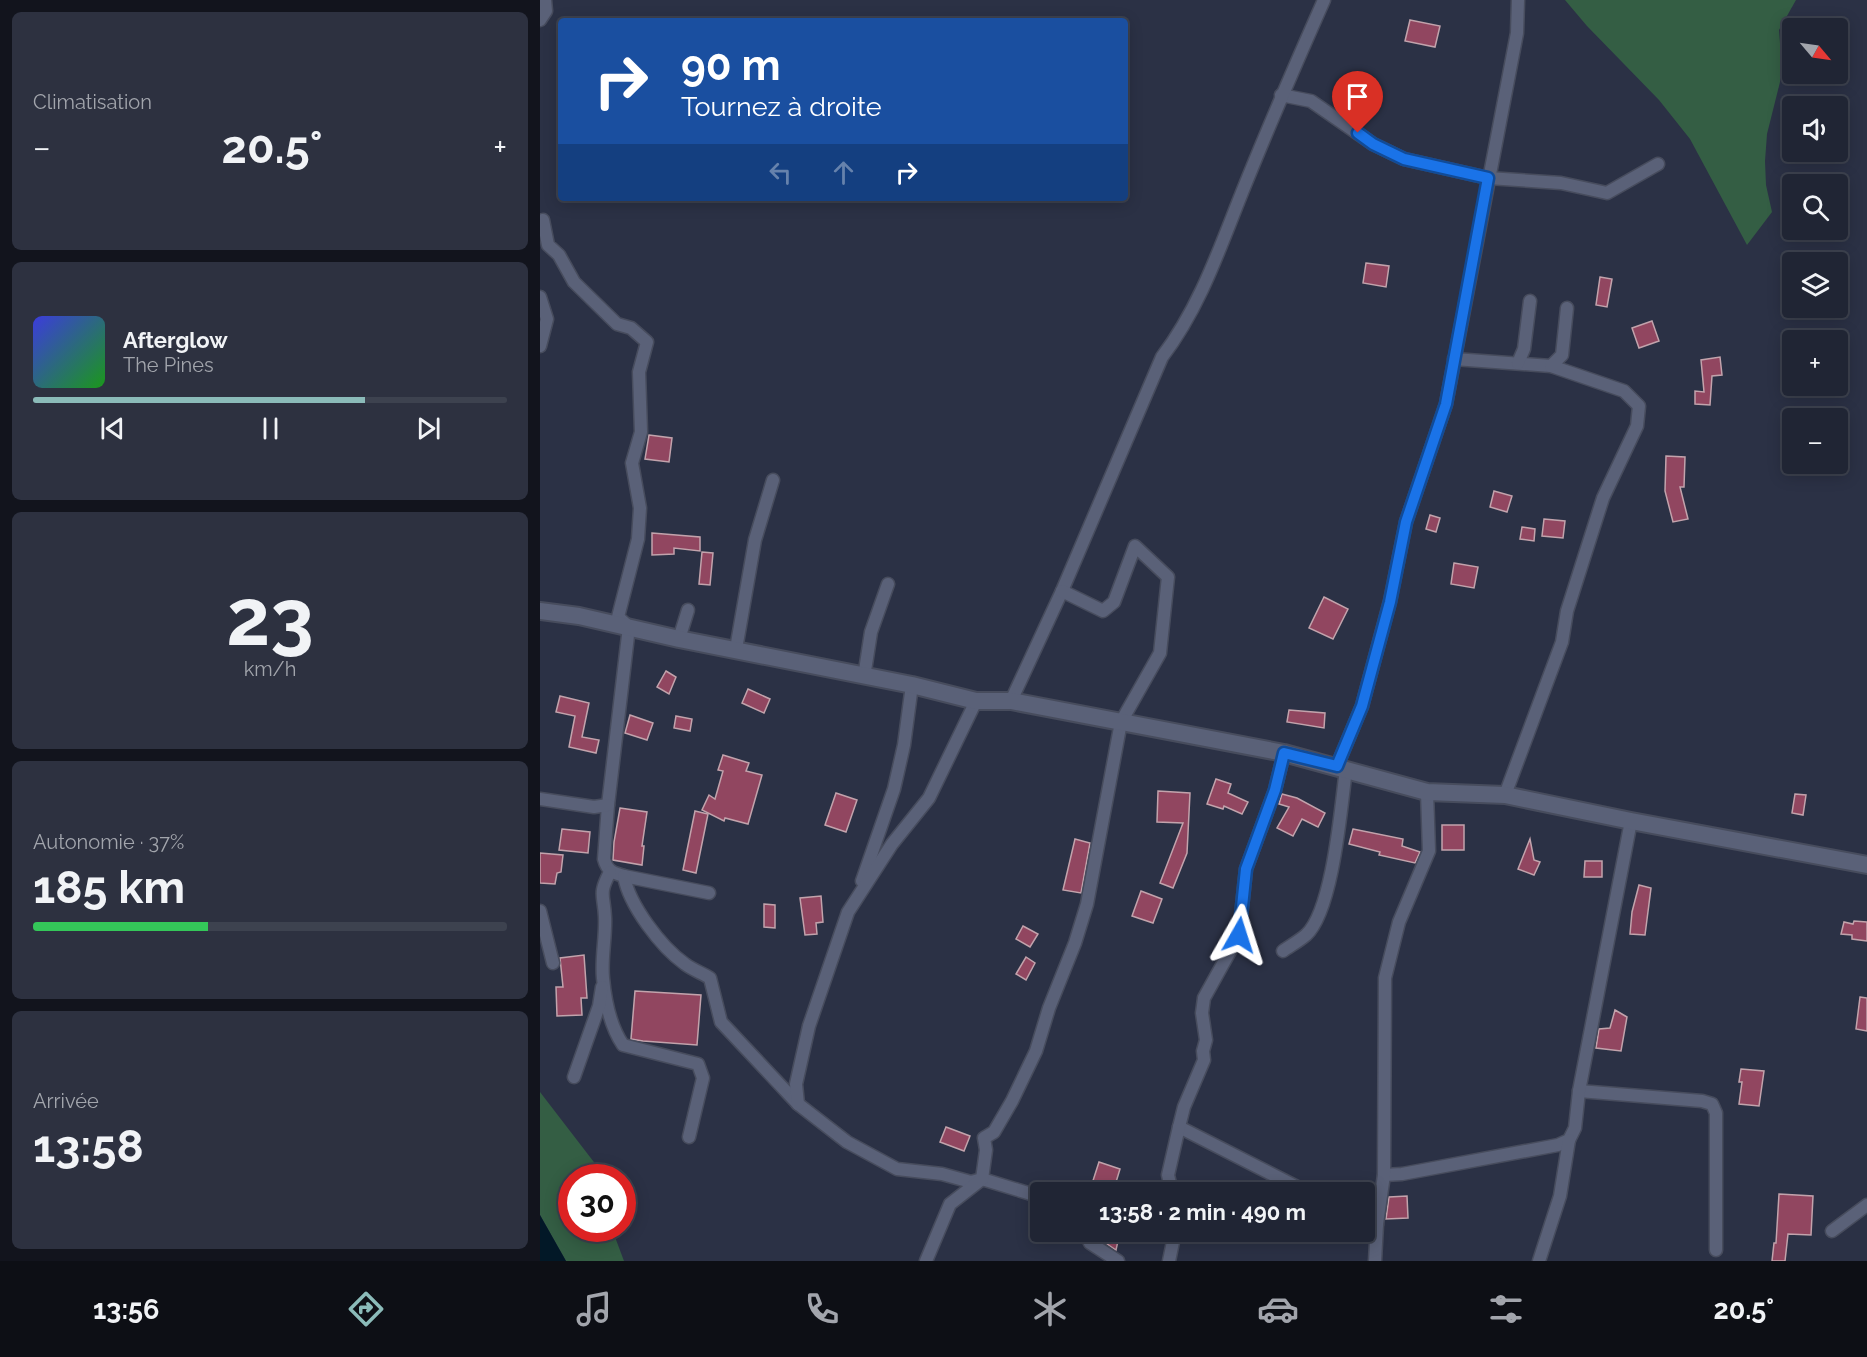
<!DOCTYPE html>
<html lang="fr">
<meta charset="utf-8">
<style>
:root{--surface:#202534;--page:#2d3140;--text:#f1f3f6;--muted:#a2a5ac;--line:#3d424f;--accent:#8bbbb9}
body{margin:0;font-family:Raleway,sans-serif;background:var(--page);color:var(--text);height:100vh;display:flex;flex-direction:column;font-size:22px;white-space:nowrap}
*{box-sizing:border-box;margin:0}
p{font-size:20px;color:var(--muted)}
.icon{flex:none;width:33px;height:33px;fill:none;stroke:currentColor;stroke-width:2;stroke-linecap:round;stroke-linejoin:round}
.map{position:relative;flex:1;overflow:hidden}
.side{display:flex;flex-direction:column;gap:12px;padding:12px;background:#12141d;width:540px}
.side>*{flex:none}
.top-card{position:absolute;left:18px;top:18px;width:570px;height:183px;border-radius:6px;box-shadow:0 3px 15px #0003,0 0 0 2px var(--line);background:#1a4fa0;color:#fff;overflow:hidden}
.needle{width:39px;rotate:119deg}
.fabs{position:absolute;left:1242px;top:18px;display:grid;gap:12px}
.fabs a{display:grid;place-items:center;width:66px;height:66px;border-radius:6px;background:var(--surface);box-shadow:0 3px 15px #0003,0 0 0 2px var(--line);font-size:30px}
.speed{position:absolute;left:18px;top:1164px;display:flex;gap:12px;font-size:30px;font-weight:700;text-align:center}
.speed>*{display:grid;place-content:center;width:78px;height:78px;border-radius:50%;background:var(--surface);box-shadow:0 3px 15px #0003,0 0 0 2px var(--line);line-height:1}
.speed .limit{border:9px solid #d22;background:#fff;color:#111}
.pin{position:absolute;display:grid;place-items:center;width:51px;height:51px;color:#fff;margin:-62px -26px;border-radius:50% 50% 50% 0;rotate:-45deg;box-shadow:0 0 6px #0007}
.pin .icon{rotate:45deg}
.me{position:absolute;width:66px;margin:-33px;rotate:6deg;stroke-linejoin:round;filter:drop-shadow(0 0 4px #0008)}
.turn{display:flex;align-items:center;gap:21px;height:126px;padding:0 24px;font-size:27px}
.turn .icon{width:78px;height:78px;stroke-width:2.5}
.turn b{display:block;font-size:42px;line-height:51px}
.lanes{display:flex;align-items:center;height:57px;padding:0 24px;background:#0003;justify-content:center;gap:30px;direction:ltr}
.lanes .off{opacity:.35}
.big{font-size:45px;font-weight:700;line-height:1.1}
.side .card{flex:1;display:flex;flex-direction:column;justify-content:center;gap:9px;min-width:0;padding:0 21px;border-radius:9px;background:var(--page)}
.side .dial{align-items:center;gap:0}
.dial b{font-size:78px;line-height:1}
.song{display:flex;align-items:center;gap:18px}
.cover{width:72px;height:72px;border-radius:9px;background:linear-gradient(135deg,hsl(240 70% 55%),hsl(120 70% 35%))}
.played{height:6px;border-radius:3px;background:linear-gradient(90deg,var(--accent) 70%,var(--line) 70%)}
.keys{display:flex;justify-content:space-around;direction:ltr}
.heat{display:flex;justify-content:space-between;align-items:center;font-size:33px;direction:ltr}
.charge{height:9px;border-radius:4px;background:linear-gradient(90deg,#34c759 37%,var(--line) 0)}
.trip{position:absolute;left:490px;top:1182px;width:345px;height:60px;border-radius:6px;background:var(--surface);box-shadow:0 3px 15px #0003,0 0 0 2px var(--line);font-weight:700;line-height:60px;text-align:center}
.menu{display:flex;height:96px;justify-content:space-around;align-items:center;background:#0d0f15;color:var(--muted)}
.menu .icon{width:42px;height:42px}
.menu .on{color:var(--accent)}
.menu b{font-size:27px;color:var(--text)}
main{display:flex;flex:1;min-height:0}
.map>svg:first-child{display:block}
.green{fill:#345e44}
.water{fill:#021827}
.building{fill:#914660;stroke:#c2a3ac;stroke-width:1.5}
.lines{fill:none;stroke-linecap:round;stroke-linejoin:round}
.street-casing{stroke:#474c5d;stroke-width:15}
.secondary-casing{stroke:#474c5d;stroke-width:20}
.street{stroke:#5a6178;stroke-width:12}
.secondary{stroke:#5a6178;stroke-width:16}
.route-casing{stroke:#114b97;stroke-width:15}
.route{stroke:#1a73e8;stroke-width:10}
</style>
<main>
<section class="side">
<div class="card"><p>Climatisation</p>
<div class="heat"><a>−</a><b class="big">20.5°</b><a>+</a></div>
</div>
<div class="card">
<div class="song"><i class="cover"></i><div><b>Afterglow</b><p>The Pines</p></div></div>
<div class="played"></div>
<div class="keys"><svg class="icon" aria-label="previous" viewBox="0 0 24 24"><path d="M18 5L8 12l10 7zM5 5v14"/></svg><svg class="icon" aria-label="pause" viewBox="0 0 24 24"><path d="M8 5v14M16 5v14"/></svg><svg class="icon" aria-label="next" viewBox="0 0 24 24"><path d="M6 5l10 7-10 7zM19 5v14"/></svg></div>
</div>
<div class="card dial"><b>23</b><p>km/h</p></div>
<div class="card"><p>Autonomie · 37%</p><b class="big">185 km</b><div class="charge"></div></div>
<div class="card"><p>Arrivée</p><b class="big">13:58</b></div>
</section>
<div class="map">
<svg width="1327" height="1261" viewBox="0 0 1327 1261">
<rect width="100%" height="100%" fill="#2b3145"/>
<g class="green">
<polygon points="1025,0 1256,0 1239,30 1241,56 1240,82 1227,134 1225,161 1226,185 1232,212 1207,245 1150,139 1119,100 1047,26"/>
<polygon points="0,1092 60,1170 62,1177 32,1178 32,1228 72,1229 84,1261 26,1261 0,1215"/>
</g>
<polygon class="water" points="0,1215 26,1261 0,1261"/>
<g class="building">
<polygon points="870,20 900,26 895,47 865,41"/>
<polygon points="826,263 849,266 846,287 823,283"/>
<polygon points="1060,277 1072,279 1067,307 1056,305"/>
<polygon points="1112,321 1119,341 1099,348 1092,328"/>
<polygon points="1180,357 1182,375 1172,376 1170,405 1155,404 1155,391 1164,392 1161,360"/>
<polygon points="109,435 132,438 129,462 105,459"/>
<polygon points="1126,456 1145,457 1144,487 1140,487 1148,519 1133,522 1125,491"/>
<polygon points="954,491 972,496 967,512 950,507"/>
<polygon points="890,515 900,518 896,532 886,529"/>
<polygon points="1004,519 1025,521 1023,538 1002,536"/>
<polygon points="982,527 995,529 994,541 980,539"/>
<polygon points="112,533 160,537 160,551 134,548 134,554 112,555"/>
<polygon points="162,552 173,553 170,585 159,584"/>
<polygon points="914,563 938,567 934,588 911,584"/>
<polygon points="784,597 808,609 793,639 769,628"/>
<polygon points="126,671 136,677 129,694 117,687"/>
<polygon points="208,689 230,699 224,713 202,703"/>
<polygon points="20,696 49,703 42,737 59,740 56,753 29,747 35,716 16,712"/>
<polygon points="749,710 785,713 784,728 747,722"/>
<polygon points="90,715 113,723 107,740 85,733"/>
<polygon points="136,716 152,719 150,731 134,728"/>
<polygon points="183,755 209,763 206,771 222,775 208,824 185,818 184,821 162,810 169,795 175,799 183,771 178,770"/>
<polygon points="676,779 691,784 688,793 708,802 702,814 684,806 683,809 667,804"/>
<polygon points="618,791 650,793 647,853 633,888 620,883 643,823 617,822"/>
<polygon points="296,793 317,800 306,832 285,825"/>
<polygon points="742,794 757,798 785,813 778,827 762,819 753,836 737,828 749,807 739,804"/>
<polygon points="1255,794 1266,795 1263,815 1252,813"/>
<polygon points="80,808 107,812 102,846 104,846 102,865 73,860 74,842"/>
<polygon points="155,811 168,814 156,873 143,870"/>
<rect x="902" y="825" width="22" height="25"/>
<polygon points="22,829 50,832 48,853 19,850"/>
<polygon points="813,829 863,839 862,846 880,852 875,863 839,855 840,852 809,844"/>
<polygon points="535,839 550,843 541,893 523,890"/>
<polygon points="990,839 994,860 1000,862 994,875 978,869"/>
<polygon points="0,853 23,855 21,872 17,873 15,884 0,883"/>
<polygon points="1045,861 1062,861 1062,877 1044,877"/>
<polygon points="1099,885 1111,888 1105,935 1090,934 1092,912"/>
<polygon points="601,891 622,899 613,923 592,916"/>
<polygon points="281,896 283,922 276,923 277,934 265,935 260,898"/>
<polygon points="224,904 235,905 235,928 224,927"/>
<polygon points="1314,921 1327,922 1327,941 1312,939 1312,935 1301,934 1304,922 1313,924"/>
<polygon points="483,926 498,934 490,947 476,939"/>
<polygon points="44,955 47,998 41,998 42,1015 17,1016 16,987 23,987 20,958"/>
<polygon points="486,957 495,963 486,980 476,974"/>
<polygon points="95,991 161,995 157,1045 103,1041 91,1039"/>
<polygon points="1320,997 1327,998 1327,1031 1316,1029"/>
<polygon points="1075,1010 1087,1017 1081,1051 1056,1048 1059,1029 1070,1028"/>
<polygon points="1201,1069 1224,1071 1219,1106 1199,1104 1202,1082 1199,1082"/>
<polygon points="406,1127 430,1136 424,1151 400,1142"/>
<polygon points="559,1162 580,1169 573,1192 559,1192 550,1190"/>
<polygon points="1239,1194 1273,1196 1271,1235 1248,1234 1245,1261 1232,1261 1234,1243 1236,1243"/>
<polygon points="867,1196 868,1218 846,1219 849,1197"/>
<polygon points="558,1232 580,1232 576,1250 557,1237"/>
</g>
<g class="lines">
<g class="street-casing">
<g id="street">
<polyline points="0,20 6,11 5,0"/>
<polyline points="741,95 771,101 833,144 864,159 948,178 1021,183 1067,193 1118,164"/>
<path d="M3 220 8 245 19 255 34 282 77 324 91 328 107 342 99 372 101 432 92 463 100 508 98 539 78 617 89 627 68 805 64 859C67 871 73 873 84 876L169 893"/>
<polyline points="0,297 7,319 0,346"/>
<polyline points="914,359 1011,366 1084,391 1099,406 1097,426 1063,498 1027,611 1022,642 965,795"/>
<polyline points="978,363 984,349 990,301"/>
<polyline points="1011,366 1022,355 1027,308"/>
<polyline points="139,639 148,610"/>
<polyline points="196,649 215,540 233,480"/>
<polyline points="324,677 331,632 348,584"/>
<path d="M471 701 522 591 622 357C661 306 681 244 705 185 730 123 757 61 784 0"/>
<polyline points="797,766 822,706 850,601 866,522 906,404 977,33 978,0"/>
<polyline points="0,799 54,807 68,805"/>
<path d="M70 872C58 895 64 894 65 917 66 937 61 958 63 978 65 1000 70 1026 83 1045L158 1064 163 1078 149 1137"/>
<path d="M84 876C89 905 121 947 145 964 153 970 162 973 170 978L181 1022 258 1104 307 1142 357 1169 402 1174 431 1182 442 1179 501 1197"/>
<polyline points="322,881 354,789 364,745 372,685"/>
<polyline points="0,911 13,963"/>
<path d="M743 951C750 946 759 941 766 935 793 910 801 807 806 769"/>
<polyline points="34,1077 59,1006 62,987"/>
<polyline points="1039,1091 1162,1101 1172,1104 1176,1113 1176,1250"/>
<polyline points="258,1104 256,1084 269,1026 308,912 352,844 389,798 436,701"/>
<polyline points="639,1127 767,1192"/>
<polyline points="844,1175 862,1174 1018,1145 1029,1140 1035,1128 1039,1091 1091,821"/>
<polyline points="632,1192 628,1175 639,1127 644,1107 664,1060 663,1051 666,1040 662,1013 664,998 699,935 706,869 735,790 744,753"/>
<polyline points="825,1218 837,1224"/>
<polyline points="1292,1231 1327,1205"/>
<polyline points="545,1232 550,1243 578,1261"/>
<polyline points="386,1261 410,1204 442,1179 446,1150 444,1138 454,1132 472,1101 496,1051 509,1008 535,943 547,904 581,722 620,653 628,577 595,546 574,602 563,611 522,591"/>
<polyline points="629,1261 635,1232"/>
<polyline points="835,1261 837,1224 844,1175 845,978 859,922 889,851 887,792"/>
<polyline points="999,1261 1020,1196 1029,1140"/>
</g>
</g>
<g class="secondary-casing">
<polyline id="secondary" points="0,611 39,616 139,639 372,685 436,701 471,701 744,753 887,792 965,795 1091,821 1327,865"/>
</g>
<use href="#street" class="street"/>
<use href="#secondary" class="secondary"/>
</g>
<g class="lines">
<g class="route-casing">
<polyline id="route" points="699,935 706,869 735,790 744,753 797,766 822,706 850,602 866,522 906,404 948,178 864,159 833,144 818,133"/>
</g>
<use href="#route" class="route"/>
</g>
</svg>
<div class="fabs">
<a><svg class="needle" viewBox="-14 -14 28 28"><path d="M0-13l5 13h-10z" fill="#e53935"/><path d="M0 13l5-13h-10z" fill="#a2a5ac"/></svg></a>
<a><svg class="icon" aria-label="sound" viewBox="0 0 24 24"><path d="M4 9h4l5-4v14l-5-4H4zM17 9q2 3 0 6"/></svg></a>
<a><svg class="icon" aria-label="search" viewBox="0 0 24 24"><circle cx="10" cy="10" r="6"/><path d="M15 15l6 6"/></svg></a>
<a><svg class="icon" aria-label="layers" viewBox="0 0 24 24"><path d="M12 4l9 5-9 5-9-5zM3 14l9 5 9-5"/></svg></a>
<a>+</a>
<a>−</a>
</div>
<div class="speed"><div class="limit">30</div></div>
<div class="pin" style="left:818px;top:133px;background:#d93025"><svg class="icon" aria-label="arrive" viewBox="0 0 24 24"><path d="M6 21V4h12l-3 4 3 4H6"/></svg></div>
<svg class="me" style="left:699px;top:935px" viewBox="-20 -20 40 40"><path d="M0-17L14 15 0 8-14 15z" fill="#1a73e8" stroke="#fff" stroke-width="4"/></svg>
<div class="trip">13:58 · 2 min · 490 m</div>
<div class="top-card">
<div class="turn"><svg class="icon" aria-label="right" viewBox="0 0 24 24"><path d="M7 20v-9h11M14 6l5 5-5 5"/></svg><div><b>90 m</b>Tournez à droite</div></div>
<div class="lanes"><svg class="icon off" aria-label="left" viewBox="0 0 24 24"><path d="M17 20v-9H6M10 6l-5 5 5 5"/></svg><svg class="icon off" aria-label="ahead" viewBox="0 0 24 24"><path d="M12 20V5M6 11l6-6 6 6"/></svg><svg class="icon" aria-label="right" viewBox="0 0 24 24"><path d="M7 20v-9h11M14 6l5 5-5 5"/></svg></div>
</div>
</div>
</main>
<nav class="menu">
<b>13:56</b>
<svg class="icon on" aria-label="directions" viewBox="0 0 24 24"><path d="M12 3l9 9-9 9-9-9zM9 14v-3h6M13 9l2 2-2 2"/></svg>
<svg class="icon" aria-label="music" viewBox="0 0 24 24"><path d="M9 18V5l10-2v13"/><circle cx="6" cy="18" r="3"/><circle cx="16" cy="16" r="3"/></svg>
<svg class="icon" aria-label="phone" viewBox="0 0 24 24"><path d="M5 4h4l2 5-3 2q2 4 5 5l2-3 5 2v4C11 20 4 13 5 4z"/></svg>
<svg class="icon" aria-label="climate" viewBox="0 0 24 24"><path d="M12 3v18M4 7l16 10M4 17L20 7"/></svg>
<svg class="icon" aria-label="car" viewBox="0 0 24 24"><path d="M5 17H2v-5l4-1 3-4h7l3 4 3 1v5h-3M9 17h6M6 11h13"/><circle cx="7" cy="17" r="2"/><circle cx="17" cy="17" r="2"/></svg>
<svg class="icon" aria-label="filters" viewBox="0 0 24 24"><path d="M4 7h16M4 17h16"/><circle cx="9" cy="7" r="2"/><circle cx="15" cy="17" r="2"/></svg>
<b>20.5°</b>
</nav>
